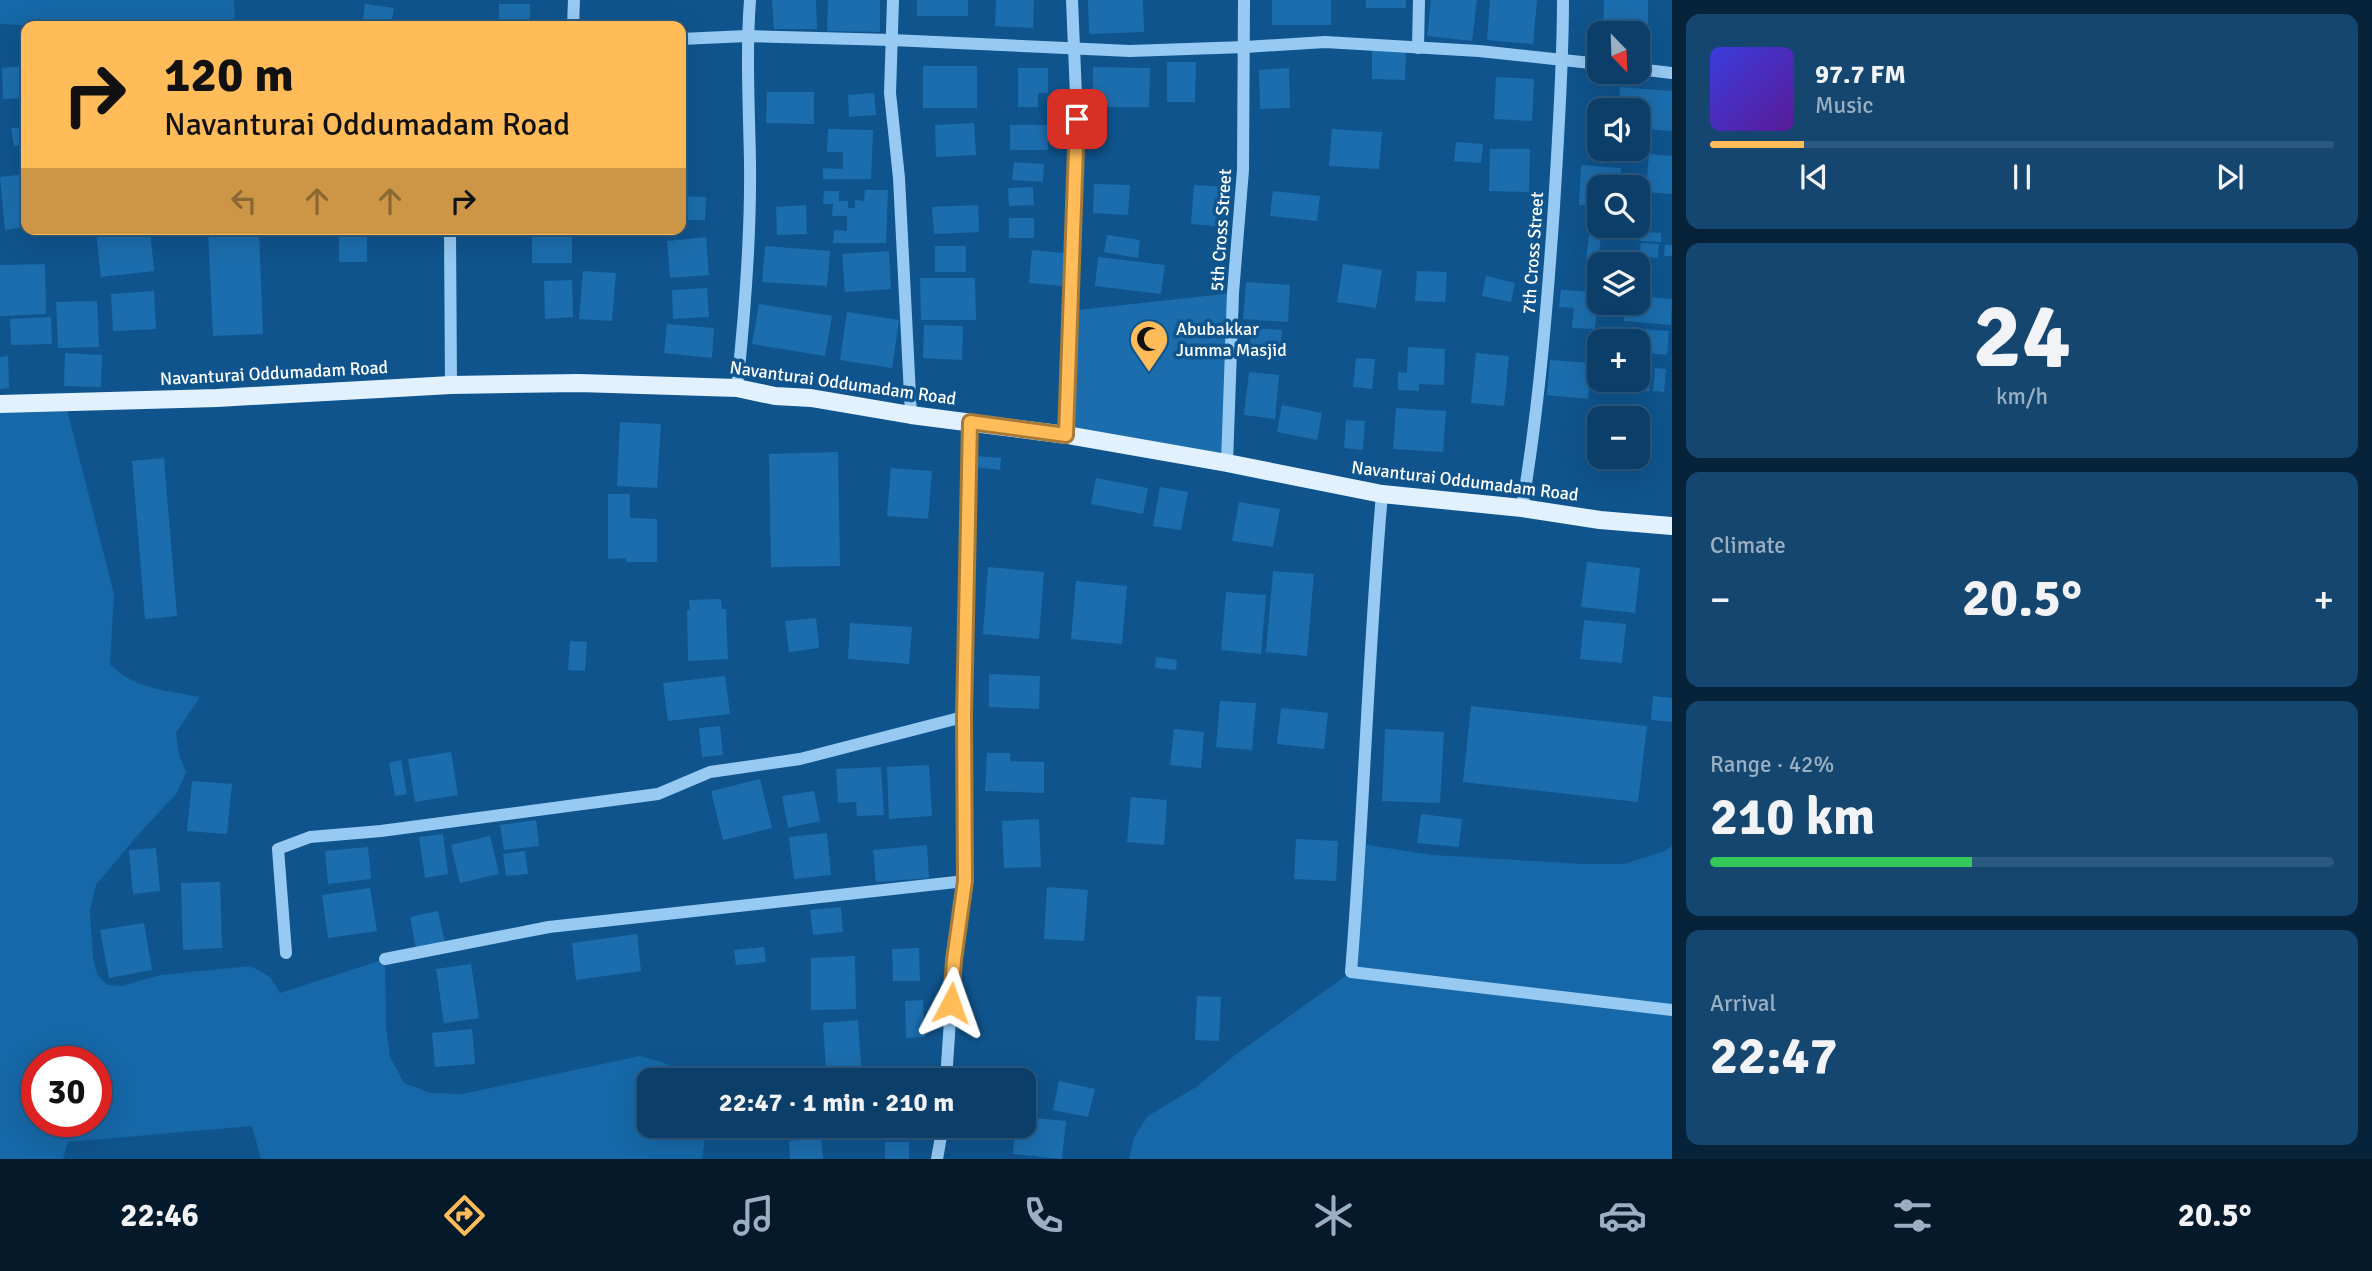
<!DOCTYPE html>
<meta charset="utf-8">
<style>
:root{--surface:#0b3f6a;--page:#144670;--text:#f1f3f6;--muted:#9aafc1;--line:#2b587e;--accent:#ffbc58}
body{margin:0;font-family:Signika,sans-serif;background:var(--page);color:var(--text);height:100vh;display:flex;flex-direction:column;font-size:26px;white-space:nowrap}
*{box-sizing:border-box;margin:0}
p{font-size:23px;color:var(--muted)}
.icon{flex:none;width:38px;height:38px;fill:none;stroke:currentColor;stroke-width:2;stroke-linecap:round;stroke-linejoin:round}
.map{position:relative;flex:1;overflow:hidden}
.details{display:flex;flex-direction:column;gap:14px;padding:14px;background:#06233a;width:700px}
.details>*{flex:none}
.top-card{position:absolute;left:21px;top:21px;width:665px;height:214px;border-radius:14px;box-shadow:0 7px 28px #0002,0 0 0 2px var(--line);background:#ffbc58;color:#111;overflow:hidden}
.needle{width:46px;rotate:157deg}
.controls{position:absolute;left:1587px;top:21px;display:grid;gap:14px}
.controls a{display:grid;place-items:center;width:63px;height:63px;border-radius:14px;background:var(--surface);box-shadow:0 7px 28px #0002,0 0 0 2px var(--line);font-size:35px}
.speed{position:absolute;left:21px;top:1046px;display:flex;gap:14px;font-size:35px;font-weight:700;text-align:center}
.speed>*{display:grid;place-content:center;width:91px;height:91px;border-radius:50%;background:var(--surface);box-shadow:0 7px 28px #0002,0 0 0 2px var(--line);line-height:1}
.speed .limit{border:10px solid #d22;background:#fff;color:#111}
.pin{position:absolute;display:grid;place-items:center;width:60px;height:60px;color:#fff;margin:-30px;border-radius:14px;box-shadow:0 4px 10px #0006}
.me{position:absolute;width:77px;margin:-38px;rotate:4deg;stroke-linejoin:round;filter:drop-shadow(0 0 5px #0008)}
.turn{display:flex;align-items:center;gap:24px;height:147px;padding:0 28px;font-size:32px}
.turn .icon{width:91px;height:91px;stroke-width:2.5}
.turn b{display:block;font-size:49px;line-height:60px}
.lanes{display:flex;align-items:center;height:66px;padding:0 28px;background:#0003;justify-content:center;gap:35px;direction:ltr}
.lanes .off{opacity:.35}
.big{font-size:52px;font-weight:800;line-height:1.1}
.details .tile{flex:1;display:flex;flex-direction:column;justify-content:center;gap:10px;min-width:0;padding:0 24px;border-radius:14px;background:var(--page)}
.details .dial{align-items:center;gap:0}
.dial b{font-size:91px;line-height:1}
.song{display:flex;align-items:center;gap:21px}
.cover{width:84px;height:84px;border-radius:10px;background:linear-gradient(135deg,hsl(240 70% 55%),hsl(270 70% 35%))}
.played{height:7px;border-radius:4px;background:linear-gradient(90deg,var(--accent) 15%,var(--line) 15%)}
.keys{display:flex;justify-content:space-around;direction:ltr}
.heat{display:flex;justify-content:space-between;align-items:center;font-size:38px;direction:ltr}
.charge{height:10px;border-radius:5px;background:linear-gradient(90deg,#34c759 42%,var(--line) 0)}
.trip{position:absolute;left:637px;top:1068px;width:399px;height:70px;border-radius:14px;background:var(--surface);box-shadow:0 7px 28px #0002,0 0 0 2px var(--line);font-weight:800;line-height:70px;text-align:center}
.menu{display:flex;height:112px;justify-content:space-around;align-items:center;background:#04192a;color:var(--muted)}
.menu .icon{width:49px;height:49px}
.menu .current{color:var(--accent)}
.menu b{font-size:32px;color:var(--text)}
main{display:flex;flex:1;min-height:0}
.map>svg:first-child{display:block}
.green{fill:#1668a8;fill-rule:evenodd}
.building{fill:#1c6dad}
.lines{fill:none;stroke-linecap:round;stroke-linejoin:round}
.minor{stroke:#96caf3;stroke-width:12}
.major{stroke:#e2f1ff;stroke-width:18}
.route-casing{stroke:#a67a39;stroke-width:18}
.route{stroke:#ffbc58;stroke-width:12}
.labels{text-anchor:middle;dominant-baseline:central;stroke-width:7;stroke-linejoin:round;paint-order:stroke}
.street-label{font-size:18px;fill:#fff;stroke:#0f548d}
.poi-label{font-size:18px;fill:#fff;stroke:#0f548d;text-anchor:start}
</style>
<main>
<div class="map">
<svg width="1672" height="1159" viewBox="0 0 1672 1159">
<rect width="100%" height="100%" fill="#0f548d"/>
<g class="green">
<polygon points="0,0 234,0 235,26 38,26 0,24"/>
<path d="M65 402 114 594 110 664C133 689 169 691 200 697L176 733 179 754 186 772 177 793 136 837 96 885 90 911 93 957 97 974 107 985 122 986 160 975 251 966 270 977 280 993 385 959 386 1027 390 1057 404 1083 430 1093 462 1094 640 1056C657 1061 679 1065 690 1080H649V1125H707L702 1159H261L252 1126 68 1142 63 1159H0V404ZM37 1062H96V1122H37Z"/>
<polygon points="1362,844 1432,855 1583,864 1624,864 1665,851 1672,846 1672,1159 1129,1159 1134,1137 1148,1116 1196,1087 1234,1056 1351,972"/>
</g>
<g class="building">
<polygon points="772,0 816,0 817,29 774,29"/>
<polygon points="828,0 880,0 880,32 827,31"/>
<rect x="917" y="0" width="51" height="16"/>
<polygon points="996,0 1034,0 1033,28 995,26"/>
<polygon points="1088,0 1143,0 1144,32 1089,34"/>
<rect x="1272" y="0" width="59" height="25"/>
<rect x="1366" y="0" width="40" height="8"/>
<polygon points="1431,0 1477,0 1472,41 1427,36"/>
<polygon points="1490,0 1537,0 1533,44 1487,40"/>
<polygon points="1604,0 1648,0 1648,49 1638,49 1638,33 1603,33"/>
<polygon points="365,4 394,8 391,26 362,26"/>
<rect x="499" y="4" width="31" height="22"/>
<polygon points="1372,50 1406,50 1405,80 1372,79"/>
<polygon points="1167,62 1196,62 1195,102 1167,102"/>
<polygon points="26,66 26,98 3,99 2,68"/>
<rect x="923" y="66" width="54" height="42"/>
<polygon points="1093,67 1150,68 1149,107 1093,107"/>
<polygon points="1018,68 1048,68 1048,93 1038,93 1038,107 1018,107"/>
<polygon points="1289,68 1290,108 1260,109 1259,70"/>
<polygon points="1496,77 1534,79 1532,121 1494,119"/>
<polygon points="1620,87 1672,91 1672,131 1638,129 1638,110 1618,110"/>
<polygon points="767,92 814,92 814,124 766,123"/>
<polygon points="874,93 876,115 849,117 848,95"/>
<polygon points="974,123 976,155 936,157 935,125"/>
<rect x="1010" y="125" width="38" height="25"/>
<polygon points="26,127 26,144 14,146 11,128"/>
<polygon points="828,129 873,130 871,179 823,179 823,168 843,169 843,152 827,152"/>
<polygon points="1332,129 1382,132 1379,169 1329,166"/>
<polygon points="1456,142 1483,144 1481,163 1454,161"/>
<polygon points="1490,149 1530,149 1529,192 1489,191"/>
<polygon points="1649,154 1672,156 1672,194 1646,192"/>
<polygon points="1014,162 1044,164 1043,182 1012,180"/>
<polygon points="1581,165 1621,168 1620,187 1600,187 1600,206 1579,205"/>
<polygon points="26,174 26,227 5,230 0,177"/>
<polygon points="1094,184 1130,185 1128,215 1093,213"/>
<polygon points="1194,185 1229,187 1226,227 1191,224"/>
<polygon points="1033,187 1034,205 1009,206 1008,188"/>
<polygon points="865,190 888,190 886,243 833,243 834,230 847,231 847,216 832,216 833,204 823,204 824,191 839,191 839,201 848,201 848,208 855,208 855,200 864,201"/>
<polygon points="1273,191 1320,196 1317,221 1270,216"/>
<polygon points="681,196 706,197 705,220 681,220"/>
<polygon points="806,205 807,234 777,235 776,207"/>
<polygon points="978,205 979,232 934,234 932,207"/>
<rect x="1009" y="218" width="25" height="20"/>
<polygon points="1590,226 1602,227 1597,272 1585,270"/>
<polygon points="118,229 150,229 154,271 101,277 96,232"/>
<polygon points="208,229 259,229 263,334 213,336"/>
<rect x="508" y="229" width="21" height="5"/>
<rect x="532" y="229" width="40" height="34"/>
<polygon points="1639,232 1661,233 1661,242 1639,241"/>
<polygon points="367,235 367,262 339,262 339,236"/>
<polygon points="1107,235 1140,240 1138,258 1104,252"/>
<polygon points="706,237 709,275 670,278 667,241"/>
<polygon points="1641,243 1659,244 1658,258 1639,256"/>
<polygon points="1665,245 1672,245 1672,256 1664,256"/>
<polygon points="765,246 830,251 827,286 762,282"/>
<rect x="935" y="246" width="31" height="26"/>
<polygon points="1032,250 1065,253 1062,286 1029,283"/>
<polygon points="889,251 891,289 845,292 842,254"/>
<polygon points="1098,257 1165,265 1161,294 1095,286"/>
<polygon points="45,264 46,314 0,316 0,265"/>
<polygon points="1343,264 1382,270 1376,308 1337,302"/>
<polygon points="583,271 616,273 612,321 579,319"/>
<polygon points="1417,271 1447,272 1445,302 1415,301"/>
<polygon points="1486,276 1515,283 1511,302 1482,296"/>
<polygon points="920,278 975,278 976,320 921,320"/>
<polygon points="572,280 573,317 545,319 544,281"/>
<polygon points="1246,282 1290,285 1288,322 1243,319"/>
<polygon points="707,288 709,317 673,319 672,290"/>
<polygon points="1561,290 1598,292 1595,329 1572,328 1574,308 1559,307"/>
<polygon points="154,291 156,329 113,331 111,294"/>
<polygon points="1233,293 1227,463 1067,435 1069,311"/>
<polygon points="1638,296 1672,299 1671,325 1624,321 1626,303 1638,303"/>
<polygon points="97,301 99,347 58,348 56,302"/>
<polygon points="759,304 832,316 825,356 752,344"/>
<polygon points="847,312 899,320 892,368 840,360"/>
<polygon points="51,317 52,344 11,345 10,319"/>
<polygon points="667,324 714,328 712,358 664,353"/>
<polygon points="924,325 963,326 962,360 923,358"/>
<polygon points="1251,328 1282,330 1279,360 1249,358"/>
<polygon points="1639,329 1669,331 1667,355 1638,352"/>
<polygon points="1408,347 1445,349 1444,385 1419,384 1419,391 1398,390 1398,372 1407,373"/>
<polygon points="65,353 102,355 101,387 64,386"/>
<polygon points="1476,353 1509,356 1504,406 1471,403"/>
<polygon points="8,356 9,388 0,389 0,357"/>
<polygon points="1356,358 1375,359 1372,389 1353,387"/>
<polygon points="1550,360 1591,363 1588,399 1547,395"/>
<polygon points="1638,368 1650,369 1649,391 1634,391 1634,380 1638,380"/>
<polygon points="1655,368 1666,369 1664,392 1653,391"/>
<polygon points="1249,372 1279,375 1275,419 1244,415"/>
<polygon points="1282,405 1322,413 1317,440 1277,432"/>
<polygon points="1396,408 1446,411 1443,452 1393,449"/>
<polygon points="1346,420 1365,421 1363,450 1344,448"/>
<polygon points="620,422 661,424 657,488 617,486"/>
<polygon points="838,452 840,566 771,567 769,454"/>
<polygon points="975,456 1001,458 1000,470 974,467"/>
<polygon points="164,458 177,616 145,619 132,461"/>
<polygon points="891,468 932,471 928,519 887,516"/>
<polygon points="1096,478 1148,488 1143,514 1091,504"/>
<polygon points="1160,487 1188,492 1181,530 1153,526"/>
<polygon points="608,494 630,494 630,518 657,519 657,562 626,562 626,558 608,559"/>
<polygon points="1239,502 1280,509 1273,547 1232,541"/>
<polygon points="1587,562 1640,568 1635,613 1581,607"/>
<polygon points="988,567 1044,572 1039,639 983,634"/>
<polygon points="1273,571 1314,574 1307,656 1266,652"/>
<polygon points="1076,581 1127,586 1122,644 1071,639"/>
<polygon points="1226,592 1266,595 1261,654 1221,650"/>
<polygon points="721,599 722,609 726,609 728,659 688,661 687,610 690,610 689,600"/>
<polygon points="816,618 819,648 789,652 785,621"/>
<polygon points="1584,620 1626,624 1622,663 1580,659"/>
<polygon points="850,623 912,627 909,664 848,659"/>
<polygon points="570,641 587,642 585,671 568,670"/>
<polygon points="1156,657 1177,660 1176,670 1155,668"/>
<polygon points="989,674 1040,676 1039,709 989,707"/>
<polygon points="725,676 730,714 668,721 663,683"/>
<polygon points="1653,696 1672,698 1672,722 1651,720"/>
<polygon points="1220,701 1256,703 1252,750 1216,747"/>
<polygon points="1471,706 1647,726 1638,802 1463,782"/>
<polygon points="1281,708 1328,713 1324,749 1277,744"/>
<polygon points="720,726 723,755 702,757 699,728"/>
<polygon points="1174,729 1204,732 1201,768 1170,765"/>
<polygon points="1385,729 1444,732 1440,803 1382,801"/>
<polygon points="451,752 458,795 415,802 408,759"/>
<polygon points="987,753 1010,753 1010,761 1044,762 1044,793 985,791"/>
<polygon points="401,760 407,794 395,796 389,763"/>
<polygon points="929,765 932,816 889,819 887,767"/>
<polygon points="881,767 884,815 857,816 856,802 838,803 836,769"/>
<polygon points="760,779 772,828 723,840 711,791"/>
<polygon points="192,781 232,784 227,834 187,831"/>
<polygon points="814,791 820,821 788,828 782,796"/>
<polygon points="1131,797 1167,800 1164,845 1127,842"/>
<polygon points="1421,814 1462,819 1459,847 1417,843"/>
<polygon points="1039,819 1041,867 1004,868 1002,821"/>
<polygon points="536,820 539,846 504,850 500,825"/>
<polygon points="827,833 831,875 794,879 789,837"/>
<polygon points="443,834 448,874 425,878 419,837"/>
<polygon points="490,836 499,874 460,883 451,845"/>
<polygon points="1296,839 1338,841 1336,881 1294,879"/>
<polygon points="927,845 929,878 876,882 873,850"/>
<polygon points="368,847 371,879 328,884 325,851"/>
<polygon points="156,848 160,891 133,894 129,850"/>
<polygon points="525,851 528,874 506,876 503,854"/>
<polygon points="220,882 222,948 183,950 181,883"/>
<polygon points="1047,887 1088,890 1084,941 1044,939"/>
<polygon points="370,888 377,931 328,938 322,895"/>
<polygon points="841,907 843,932 813,935 810,910"/>
<polygon points="438,911 445,943 416,949 410,917"/>
<polygon points="144,923 152,970 109,978 100,930"/>
<polygon points="637,934 641,971 576,980 572,943"/>
<polygon points="764,947 766,962 736,965 734,950"/>
<polygon points="919,948 920,981 893,981 892,949"/>
<polygon points="855,956 856,1009 811,1010 811,958"/>
<polygon points="471,964 479,1018 444,1023 436,969"/>
<polygon points="1197,996 1221,997 1219,1041 1195,1040"/>
<polygon points="923,1000 925,1037 906,1038 905,1001"/>
<polygon points="858,1020 861,1067 826,1070 823,1023"/>
<polygon points="472,1029 475,1064 435,1067 432,1033"/>
<polygon points="1059,1081 1095,1089 1088,1117 1053,1110"/>
<polygon points="1024,1117 1066,1121 1062,1159 1013,1154 1015,1125 1024,1125"/>
<polygon points="861,1125 910,1125 909,1134 861,1132"/>
<polygon points="821,1138 823,1159 790,1159 789,1141"/>
<rect x="885" y="1142" width="24" height="17"/>
</g>
<g class="lines">
<g class="minor">
<polyline points="893,0 890,93 899,178 911,415"/>
<polyline points="573,26 574,0"/>
<polyline points="681,39 747,36 892,40 1130,51 1245,47 1325,42 1479,51 1600,64"/>
<polyline points="1418,48 1419,0"/>
<polyline points="1638,69 1672,73"/>
<polyline points="450,229 451,385"/>
<path d="M737 388C745 312 751 237 750 162 749 108 746 54 750 0"/>
<polyline points="1067,435 1077,119 1072,0"/>
<polyline points="1227,463 1233,293 1243,170 1244,0"/>
<path d="M1382 494C1368 653 1364 813 1351 972L1672 1010"/>
<path d="M1522 508C1539 408 1547 308 1554 207 1558 138 1563 69 1563 0"/>
<polyline points="286,953 278,849 310,837 381,831 658,794 710,772 800,759 963,717"/>
<polyline points="385,959 549,927 965,881"/>
<polyline points="946,1080 954,960 965,881 963,717 970,423"/>
<polyline points="937,1159 943,1125"/>
</g>
<polyline class="major" points="0,404 217,398 451,385 579,383 737,388 775,396 811,398 911,415 1067,435 1227,463 1382,494 1522,508 1600,520 1672,526"/>
</g>
<g class="lines">
<g class="route-casing">
<polyline id="route" points="951,1003 954,960 965,881 964,717 970,422 1066,435 1077,119"/>
</g>
<use href="#route" class="route"/>
</g>
<defs>
<g id="mosque-pin" transform="scale(2.0125)"><path d="M0 17L-7.5 6A9.5 9.5 0 1 1 7.5 6Z" fill="#ffbc58" stroke="#0f548d"/><path d="M3.5-4.9A6 6 0 1 0 3.5 4.9A5 5 0 1 1 3.5-4.9Z" fill="#111"/></g>
</defs>
<g fill-rule="evenodd">
<use href="#mosque-pin" x="1149" y="339"/>
</g>
<g class="labels">
<g class="street-label">
<text transform="translate(1221 230) rotate(-86)">5th Cross Street</text>
<text transform="translate(1533 253) rotate(-86)">7th Cross Street</text>
<text transform="translate(274 373) rotate(-3)">Navanturai Oddumadam Road</text>
<text transform="translate(843 383) rotate(8)">Navanturai Oddumadam Road</text>
<text transform="translate(1465 481) rotate(7)">Navanturai Oddumadam Road</text>
</g>
<g class="poi-label">
<text x="1176" y="329">Abubakkar<tspan x="1176" dy="21">Jumma Masjid</tspan></text>
</g>
</g>
</svg>
<div class="controls">
<a><svg class="needle" viewBox="-14 -14 28 28"><path d="M0-13l5 13h-10z" fill="#e53935"/><path d="M0 13l5-13h-10z" fill="#9aafc1"/></svg></a>
<a><svg class="icon" aria-label="sound" viewBox="0 0 24 24"><path d="M4 9h4l5-4v14l-5-4H4zM17 9q2 3 0 6"/></svg></a>
<a><svg class="icon" aria-label="search" viewBox="0 0 24 24"><circle cx="10" cy="10" r="6"/><path d="M15 15l6 6"/></svg></a>
<a><svg class="icon" aria-label="layers" viewBox="0 0 24 24"><path d="M12 4l9 5-9 5-9-5zM3 14l9 5 9-5"/></svg></a>
<a>+</a>
<a>−</a>
</div>
<div class="speed"><div class="limit">30</div></div>
<div class="pin" style="left:1077px;top:119px;background:#d93025"><svg class="icon" aria-label="arrive" viewBox="0 0 24 24"><path d="M6 21V4h12l-3 4 3 4H6"/></svg></div>
<svg class="me" style="left:951px;top:1003px" viewBox="-20 -20 40 40"><path d="M0-17L14 15 0 8-14 15z" fill="#ffbc58" stroke="#fff" stroke-width="4"/></svg>
<div class="trip">22:47 · 1 min · 210 m</div>
<div class="top-card">
<div class="turn"><svg class="icon" aria-label="right" viewBox="0 0 24 24"><path d="M7 20v-9h11M14 6l5 5-5 5"/></svg><div><b>120 m</b>Navanturai Oddumadam Road</div></div>
<div class="lanes"><svg class="icon off" aria-label="left" viewBox="0 0 24 24"><path d="M17 20v-9H6M10 6l-5 5 5 5"/></svg><svg class="icon off" aria-label="ahead" viewBox="0 0 24 24"><path d="M12 20V5M6 11l6-6 6 6"/></svg><svg class="icon off" aria-label="ahead" viewBox="0 0 24 24"><path d="M12 20V5M6 11l6-6 6 6"/></svg><svg class="icon" aria-label="right" viewBox="0 0 24 24"><path d="M7 20v-9h11M14 6l5 5-5 5"/></svg></div>
</div>
</div>
<section class="details">
<div class="tile">
<div class="song"><i class="cover"></i><div><b>97.7 FM</b><p>Music</p></div></div>
<div class="played"></div>
<div class="keys"><svg class="icon" aria-label="previous" viewBox="0 0 24 24"><path d="M18 5L8 12l10 7zM5 5v14"/></svg><svg class="icon" aria-label="pause" viewBox="0 0 24 24"><path d="M8 5v14M16 5v14"/></svg><svg class="icon" aria-label="next" viewBox="0 0 24 24"><path d="M6 5l10 7-10 7zM19 5v14"/></svg></div>
</div>
<div class="tile dial"><b>24</b><p>km/h</p></div>
<div class="tile"><p>Climate</p>
<div class="heat"><a>−</a><b class="big">20.5°</b><a>+</a></div>
</div>
<div class="tile"><p>Range · 42%</p><b class="big">210 km</b><div class="charge"></div></div>
<div class="tile"><p>Arrival</p><b class="big">22:47</b></div>
</section>
</main>
<nav class="menu">
<b>22:46</b>
<svg class="icon current" aria-label="directions" viewBox="0 0 24 24"><path d="M12 3l9 9-9 9-9-9zM9 14v-3h6M13 9l2 2-2 2"/></svg>
<svg class="icon" aria-label="music" viewBox="0 0 24 24"><path d="M9 18V5l10-2v13"/><circle cx="6" cy="18" r="3"/><circle cx="16" cy="16" r="3"/></svg>
<svg class="icon" aria-label="phone" viewBox="0 0 24 24"><path d="M5 4h4l2 5-3 2q2 4 5 5l2-3 5 2v4C11 20 4 13 5 4z"/></svg>
<svg class="icon" aria-label="climate" viewBox="0 0 24 24"><path d="M12 3v18M4 7l16 10M4 17L20 7"/></svg>
<svg class="icon" aria-label="car" viewBox="0 0 24 24"><path d="M5 17H2v-5l4-1 3-4h7l3 4 3 1v5h-3M9 17h6M6 11h13"/><circle cx="7" cy="17" r="2"/><circle cx="17" cy="17" r="2"/></svg>
<svg class="icon" aria-label="filters" viewBox="0 0 24 24"><path d="M4 7h16M4 17h16"/><circle cx="9" cy="7" r="2"/><circle cx="15" cy="17" r="2"/></svg>
<b>20.5°</b>
</nav>
